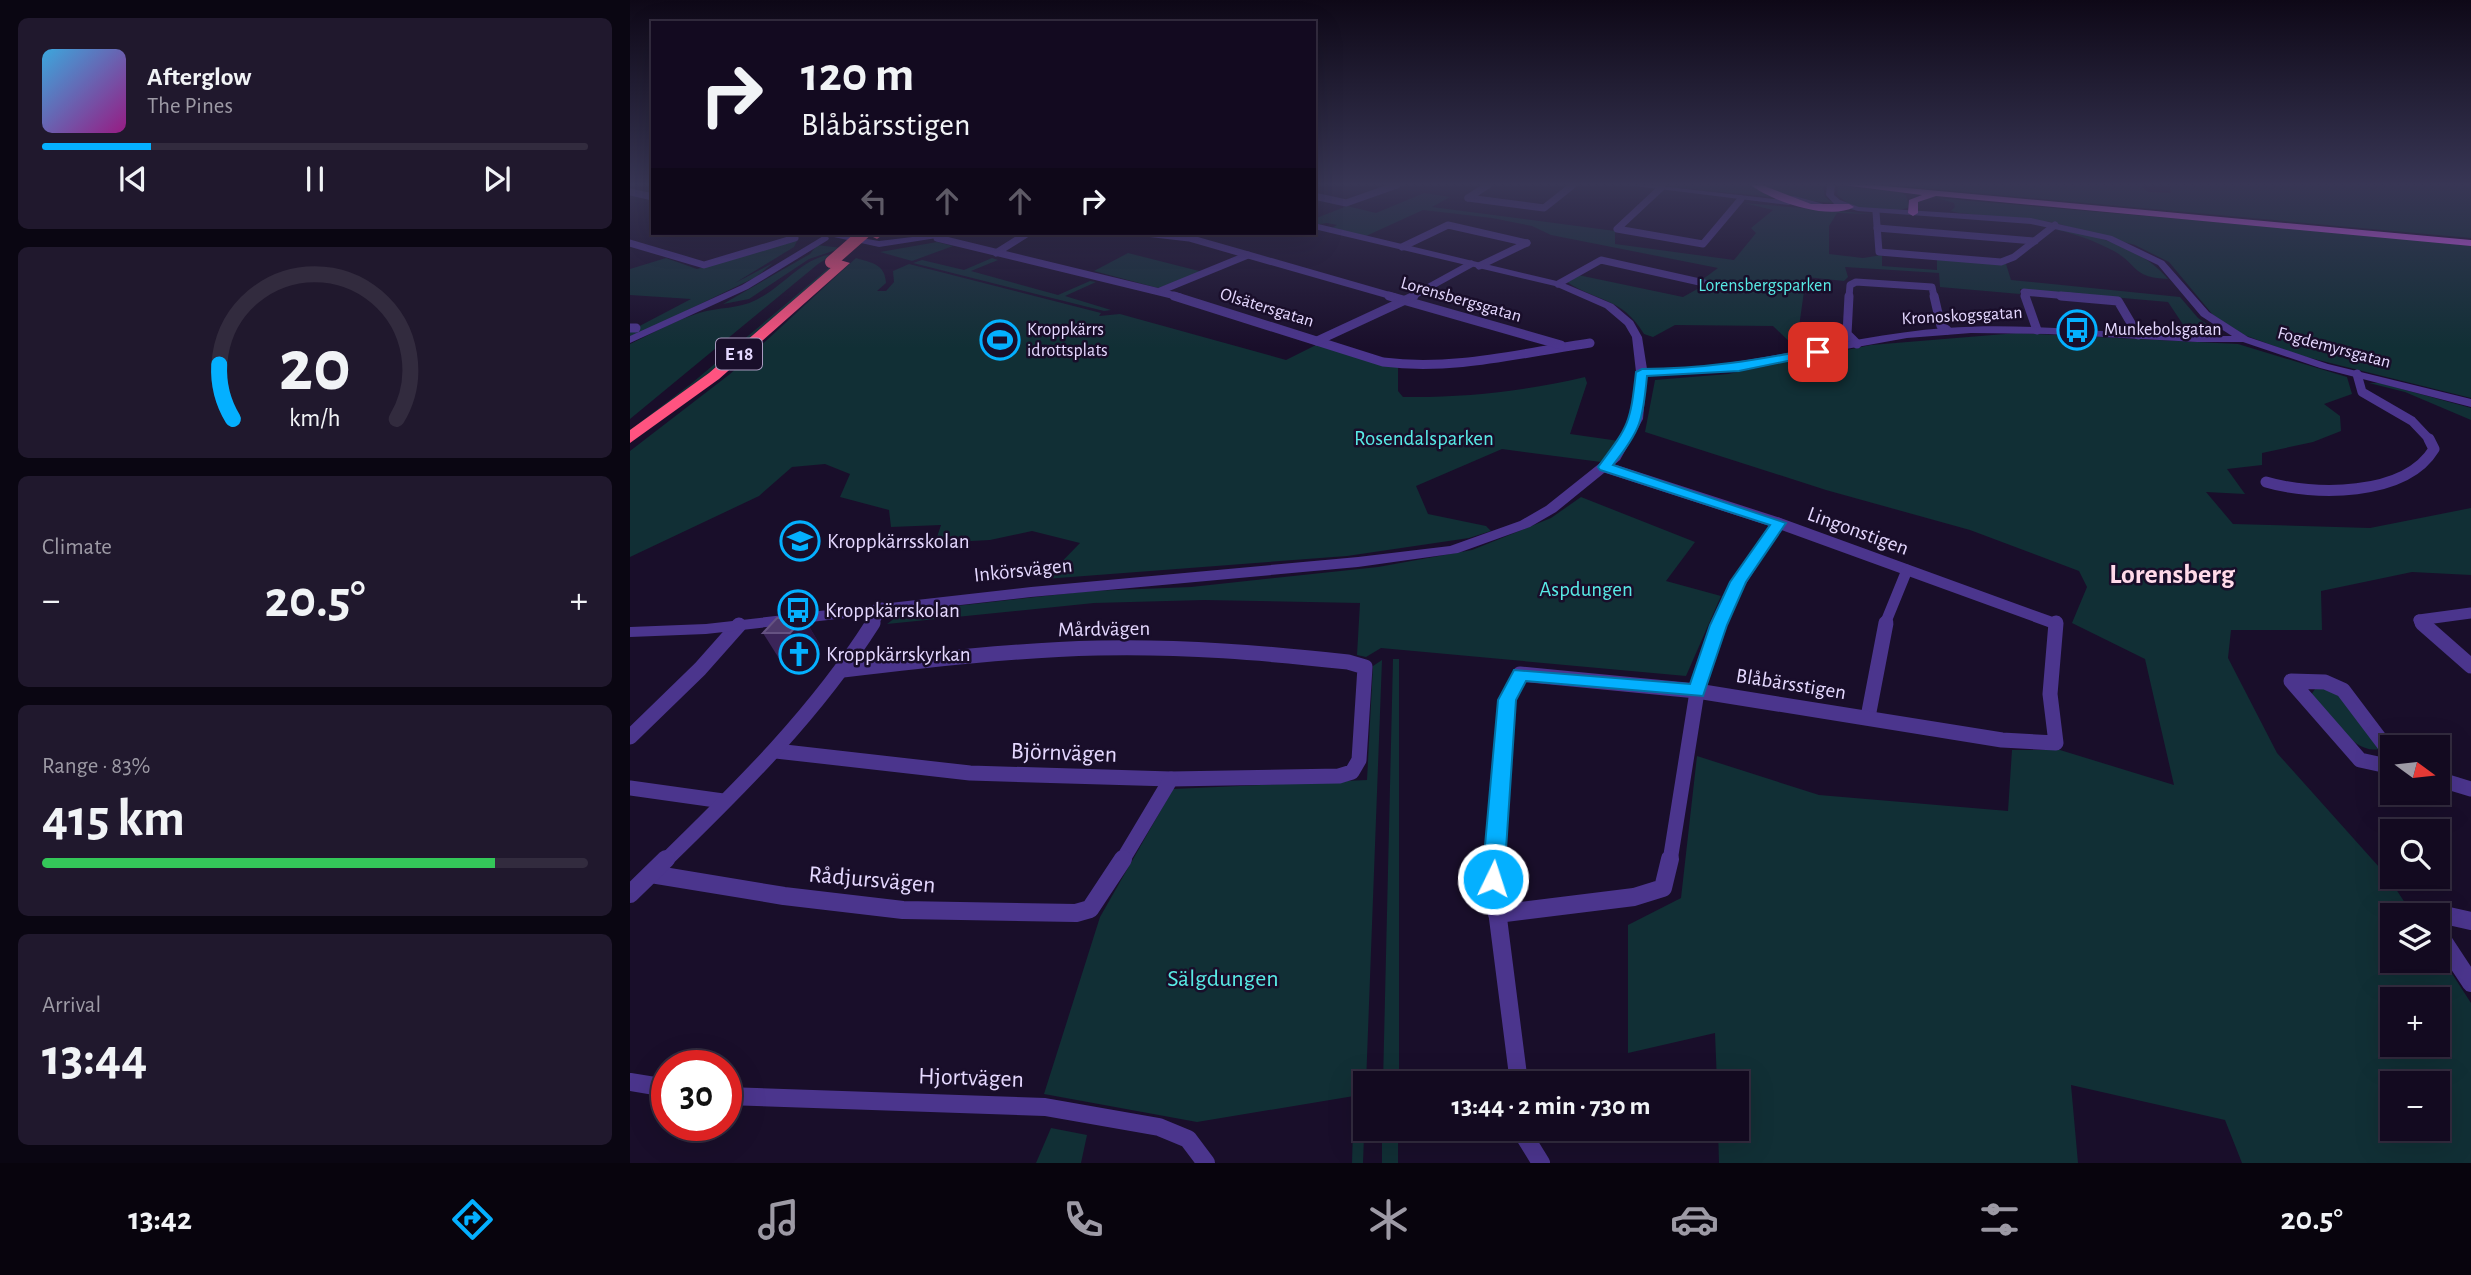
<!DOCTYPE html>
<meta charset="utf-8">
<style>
:root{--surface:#130a20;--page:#20182d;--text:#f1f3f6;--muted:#9d9aa5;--line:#322b3e;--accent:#04b0ff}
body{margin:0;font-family:"Alegreya Sans",sans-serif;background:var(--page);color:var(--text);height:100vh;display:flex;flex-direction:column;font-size:26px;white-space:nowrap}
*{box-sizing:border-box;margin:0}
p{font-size:23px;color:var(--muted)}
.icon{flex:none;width:38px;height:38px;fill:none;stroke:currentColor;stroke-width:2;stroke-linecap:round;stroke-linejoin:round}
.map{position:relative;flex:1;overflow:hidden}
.sheet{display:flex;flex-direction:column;gap:18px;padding:18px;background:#0a0612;width:630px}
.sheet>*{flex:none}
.hud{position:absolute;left:21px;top:21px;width:665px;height:214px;border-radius:0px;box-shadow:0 7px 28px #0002,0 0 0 2px var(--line);background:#130a20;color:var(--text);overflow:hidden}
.needle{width:46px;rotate:105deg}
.tools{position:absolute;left:1750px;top:735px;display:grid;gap:14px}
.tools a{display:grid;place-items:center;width:70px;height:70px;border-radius:0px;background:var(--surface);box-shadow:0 7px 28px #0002,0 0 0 2px var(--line);font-size:35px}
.speed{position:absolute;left:21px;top:1050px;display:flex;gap:14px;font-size:35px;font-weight:700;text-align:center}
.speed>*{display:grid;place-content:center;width:91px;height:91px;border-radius:50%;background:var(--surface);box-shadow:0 7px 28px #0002,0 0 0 2px var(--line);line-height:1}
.speed .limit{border:10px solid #d22;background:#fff;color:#111}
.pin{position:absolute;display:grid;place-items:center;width:60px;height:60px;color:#fff;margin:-30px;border-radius:14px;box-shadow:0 4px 10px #0006}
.me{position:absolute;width:77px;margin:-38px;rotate:4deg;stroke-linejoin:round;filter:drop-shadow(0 0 5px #0008)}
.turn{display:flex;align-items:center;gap:24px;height:147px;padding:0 35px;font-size:32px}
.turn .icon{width:91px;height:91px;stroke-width:2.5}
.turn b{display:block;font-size:49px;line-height:60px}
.lanes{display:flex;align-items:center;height:66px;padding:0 35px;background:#0003;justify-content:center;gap:35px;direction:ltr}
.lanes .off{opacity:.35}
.big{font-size:52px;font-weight:600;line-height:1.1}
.sheet .tile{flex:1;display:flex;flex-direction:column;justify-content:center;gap:10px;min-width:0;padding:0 24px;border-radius:10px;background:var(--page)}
.sheet .dial{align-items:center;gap:0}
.dial svg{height:182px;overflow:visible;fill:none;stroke:var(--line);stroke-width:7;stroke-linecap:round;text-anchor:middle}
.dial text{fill:var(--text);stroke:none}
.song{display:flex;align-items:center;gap:21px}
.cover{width:84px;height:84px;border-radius:10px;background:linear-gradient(135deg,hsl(200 70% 55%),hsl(310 70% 35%))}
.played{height:7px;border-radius:4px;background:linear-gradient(90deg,var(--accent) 20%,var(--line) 20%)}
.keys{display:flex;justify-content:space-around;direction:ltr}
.heat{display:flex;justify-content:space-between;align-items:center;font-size:38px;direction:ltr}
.charge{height:10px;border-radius:5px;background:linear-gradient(90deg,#34c759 83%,var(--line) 0)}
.trip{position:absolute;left:723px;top:1071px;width:396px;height:70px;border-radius:0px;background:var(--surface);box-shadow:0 7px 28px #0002,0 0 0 2px var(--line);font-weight:600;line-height:70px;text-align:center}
.tabs{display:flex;height:112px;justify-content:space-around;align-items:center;background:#08040d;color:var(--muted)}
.tabs .icon{width:49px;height:49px}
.tabs .selected{color:var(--accent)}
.tabs b{font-size:32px;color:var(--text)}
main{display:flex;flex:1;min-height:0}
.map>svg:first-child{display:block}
.green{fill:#112f35;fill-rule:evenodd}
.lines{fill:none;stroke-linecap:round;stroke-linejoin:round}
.minor-far4{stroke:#4b358d;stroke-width:7}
.minor-far3{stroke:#4b358d;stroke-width:9}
.minor-far2{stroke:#4b358d;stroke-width:11}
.minor-far1{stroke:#4b358d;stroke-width:15}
.minor{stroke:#4b358d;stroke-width:18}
.tertiary{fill:#4b358d;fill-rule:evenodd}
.primary{fill:#e55fff;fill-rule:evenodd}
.motorway{fill:#ff5380;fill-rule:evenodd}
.motorway-bridge{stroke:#ff5380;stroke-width:12}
.wall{fill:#3b2559}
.shaded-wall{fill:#26143f}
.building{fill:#4d396b;stroke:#655282;stroke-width:2}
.route{fill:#04b0ff;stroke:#0372a6;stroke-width:2}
.labels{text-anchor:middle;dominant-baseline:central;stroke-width:5;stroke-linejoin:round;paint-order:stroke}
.far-park-label{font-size:18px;fill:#58eae5;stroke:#190e2a}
.far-street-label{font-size:18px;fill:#e5d8ff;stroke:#190e2a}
.far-poi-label{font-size:18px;fill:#e5d8ff;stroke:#190e2a;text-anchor:start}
.shield{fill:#190e2a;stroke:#a89bbf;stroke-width:2}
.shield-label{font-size:19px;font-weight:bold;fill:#e5d8ff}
.park-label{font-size:21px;fill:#58eae5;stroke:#190e2a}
.street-label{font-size:21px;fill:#e5d8ff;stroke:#190e2a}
.poi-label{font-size:21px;fill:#e5d8ff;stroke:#190e2a;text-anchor:start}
.near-street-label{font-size:24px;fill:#e5d8ff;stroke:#190e2a}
.near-park-label{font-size:24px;fill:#58eae5;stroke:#190e2a}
.district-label{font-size:28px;font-weight:bold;fill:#ffdae9;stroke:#190e2a}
</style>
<main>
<section class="sheet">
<div class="tile">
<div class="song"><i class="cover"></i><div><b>Afterglow</b><p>The Pines</p></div></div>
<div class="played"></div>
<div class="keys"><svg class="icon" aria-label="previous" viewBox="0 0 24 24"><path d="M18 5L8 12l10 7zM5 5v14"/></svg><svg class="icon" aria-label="pause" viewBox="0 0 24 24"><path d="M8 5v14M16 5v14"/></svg><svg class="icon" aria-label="next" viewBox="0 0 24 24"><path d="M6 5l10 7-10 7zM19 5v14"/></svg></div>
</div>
<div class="tile dial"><svg viewBox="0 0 100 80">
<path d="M14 69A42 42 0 1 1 86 69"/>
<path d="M14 69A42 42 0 0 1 8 45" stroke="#04b0ff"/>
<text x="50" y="56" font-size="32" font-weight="700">20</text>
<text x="50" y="72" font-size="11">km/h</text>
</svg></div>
<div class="tile"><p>Climate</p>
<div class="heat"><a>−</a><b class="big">20.5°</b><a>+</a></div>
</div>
<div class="tile"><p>Range · 83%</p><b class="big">415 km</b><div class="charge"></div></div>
<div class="tile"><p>Arrival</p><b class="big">13:44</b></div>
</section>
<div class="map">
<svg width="1841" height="1163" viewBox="0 0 1841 1163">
<rect width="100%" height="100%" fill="#190e2a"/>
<g class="green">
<polygon points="1018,185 1193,185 1195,197 1203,203"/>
<polygon points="1258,185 1509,185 1518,192 1541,193 1539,185 1841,185 1841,238"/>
<path d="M1209 186 1269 192 1276 195 1279 207C1261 215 1220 211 1207 194Z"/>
<path d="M794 193 820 197 802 207 985 231V244L1104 260 1126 233 1121 228 1143 210 1114 203 1243 214 1207 213 1199 226V254L1233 258 1252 255V266L1307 270V259L1376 264 1381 280 1550 297 1568 318 1590 333 1560 335 1538 302 1390 289V294L1310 287 1309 273 1215 267 1218 277 1214 281 1176 277 1169 327 1212 333 1217 342 1170 352 1143 326 1045 325 1023 337 1014 334C992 297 967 302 937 282L948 275 1053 297 1078 283 1073 279 1088 268 921 235 902 226 862 218 793 210 736 236 700 229 707 225 697 223 684 225V219L717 206 746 213Z"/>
<polygon points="1307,198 1841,244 1841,398 1672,356 1614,335 1583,315 1539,262 1505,245 1422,222 1329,213 1321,211 1325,207 1324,203"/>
<path d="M1432 228C1471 238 1511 247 1538 279 1500 277 1510 265 1482 250 1462 240 1446 234 1427 230Z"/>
<polygon points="168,239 164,247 105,283 143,263 126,277 0,338 0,331 61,299 0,295 0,269 36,258 67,269"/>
<polygon points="307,242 323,246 282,261 250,252"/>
<polygon points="187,245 212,248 179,259 119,299 93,304 180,254"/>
<polygon points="498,253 573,272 528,288 464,271"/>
<path d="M204 254 188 264 0 419V344C23 333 46 320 69 313 89 307 108 309 126 300 153 287 174 256 204 254Z"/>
<path d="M226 258C242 263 255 264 256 283L247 291H256L264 282 263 271 279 264 471 313 469 316 490 314 656 360 688 344 768 367V391L773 397C834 398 896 391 955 377L957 383 940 434 989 441 971 462 872 449 786 486 798 514 856 526 861 531 839 538 717 556 415 579 450 543 402 531 360 540 305 543 311 525 261 527 259 510 210 497 220 474 195 464 162 467 129 496 0 557V451L100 374Z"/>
<polygon points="362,258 368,260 341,271 428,295 460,281 466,282 435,296 481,310 474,311 283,263 292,260 334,270"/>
<polygon points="207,261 212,261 83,371 0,435 0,430 62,383"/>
<path d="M1387 333 1608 344 1717 377 1722 394 1694 404 1710 416 1711 431 1683 442 1632 453V465L1597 469 1615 494 1576 492 1603 524 1740 528 1841 508V575L1782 572 1691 591 1692 630H1601L1598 658 1647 753 1758 877 1783 915H1762V961H1808V952L1841 1003V1163H1612L1595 1120 1441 1085 1448 1163H1089L1088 1129H1106V1083H1087L1085 1033 998 1053V925L1051 898 1067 756 1189 795 1378 811 1382 750H1430L1544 785 1515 659 1442 623 1457 587 1449 571 1340 530 1196 490 1015 432 1025 380 1098 374 1241 345ZM1762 999H1808V1045H1762ZM1762 1083H1808V1129H1762Z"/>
<polygon points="1739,383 1750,383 1841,408 1841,420 1775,392"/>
<polygon points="951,497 1065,542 1036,581 1091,596 1056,676 751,648 736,657 727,655 730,603 574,600 464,603 257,624 273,612 460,591 561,587 748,567 842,550 921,518"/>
<polygon points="763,659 769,659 769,1083 753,1083"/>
<polygon points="752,660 733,1163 722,1163 724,1096 567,1122 414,1094 470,917 543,789 737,780 743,666"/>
<path d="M1697 688 1712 696 1749 749C1723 755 1698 712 1681 695L1685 689Z"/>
<polygon points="421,1128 457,1135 451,1163 406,1163"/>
<rect x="752" y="1129" width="16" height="34"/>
</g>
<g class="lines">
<g class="minor-far4">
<polyline points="1031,188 987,229 1073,244 1111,199"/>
<polyline points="0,192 23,197"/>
<polyline points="684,196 716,203 767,185"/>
<polyline points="838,198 914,208 943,185"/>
<polyline points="838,198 858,185"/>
<polyline points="1246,212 1249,252 1371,262 1384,257 1425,225"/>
<polyline points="1247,228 1405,241"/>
<polyline points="191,233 195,234"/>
<polyline points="516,233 559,238 765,297"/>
<polyline points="307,238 550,297"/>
<polyline points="0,243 74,265 165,238"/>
<polyline points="772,247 818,225 897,243"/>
<polyline points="366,253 398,233"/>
<polyline points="849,266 897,243"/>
<polyline points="928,284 971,260 1074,283"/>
<polyline points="530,291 618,255"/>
<polyline points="781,297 841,264"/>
<polyline points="1219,297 1220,285 1226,282 1302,287 1304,297"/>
<polyline points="1396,297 1394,292 1449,297"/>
</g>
<g class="minor-far3">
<path d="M544 296 753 362C824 371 890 353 960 343"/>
<polyline points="759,296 931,345"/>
<polyline points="1219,296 1217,334 1227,344"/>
<polyline points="1304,296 1311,326 1317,330"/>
<polyline points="1395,296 1407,330"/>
<polyline points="1431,296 1488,301 1508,335"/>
<polyline points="0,328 6,328"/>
<polyline points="687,341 784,296"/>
<polyline points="1727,374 1732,392 1782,421 1800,440"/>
</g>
<g class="minor-far2">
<polyline points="975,467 1148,523 1426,624"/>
<path d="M1636 482C1683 496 1775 497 1804 449L1799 439"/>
<polyline points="1789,620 1794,624"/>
<polyline points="1789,620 1841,613"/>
<polyline points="242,624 252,608"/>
<polyline points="1089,624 1110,583 1148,523"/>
<polyline points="1255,624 1277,570"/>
</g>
<g class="minor-far1">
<polyline points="1792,623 1841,666"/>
<polyline points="1238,717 1256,623"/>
<polyline points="0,737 70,669 109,625"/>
<path d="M146 751 340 773 541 779 709 776 722 772 729 760 735 667 718 662C635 653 552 646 468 648 383 650 298 660 213 670"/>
<polyline points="1762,755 1713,690 1695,682 1661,681 1730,760 1762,767"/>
<polyline points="1808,779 1841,789"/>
<polyline points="0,788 93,801"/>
<path d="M35 861C111 787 186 713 243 623"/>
<polyline points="492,861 541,779"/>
<polyline points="864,861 877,700 890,674 1067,691 1372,740 1426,743 1420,694 1426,623"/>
<polyline points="1040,861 1067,692 1090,623"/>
</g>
<g class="minor">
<polyline points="865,859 863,879 889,1083"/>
<polyline points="21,874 154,896 273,910 446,913 460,909 493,859"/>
<polyline points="0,894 36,859"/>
<polyline points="867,914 1004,897 1033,888 1040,859"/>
<polyline points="1796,915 1792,910 1841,921"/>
<polyline points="1808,933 1841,983"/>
<polyline points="0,1082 37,1088"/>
<polyline points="96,1096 415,1107 529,1127 558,1139 576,1163"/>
<polyline points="894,1129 895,1137 911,1163"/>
</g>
<g class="tertiary">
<polygon points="997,185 1021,185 1144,199 1164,196 1201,206 1197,208 1164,200 1160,201 1163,203 1159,205"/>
<path d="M1197 185H1205L1204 195 1210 200 1229 207 1401 218 1482 236 1534 261 1579 312 1618 337 1698 364 1841 399V407L1690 368 1613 342H1567L1418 334 1341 333 1277 338 1089 372 1017 375 1013 419 990 460 926 512 900 527 828 553 728 567 401 597 76 634 0 637V627L76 624 401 587 728 557 820 546 890 521 916 506 980 455 1001 419 1006 372 1002 337 995 325 975 308 925 286 684 229V223L931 282 983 304 1003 321 1012 337 1017 369C1119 369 1215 335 1316 328 1412 321 1507 338 1602 336L1571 316 1528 265 1476 240 1401 224 1228 211 1204 204 1196 195Z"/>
<polygon points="316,233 339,233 249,247 204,237 208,234 249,241"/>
<polygon points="195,235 199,238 198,240 118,289 0,343 0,336 112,285"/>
</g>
<g class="primary">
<path d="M1121 185H1132L1181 204H1219L1224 207C1200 221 1141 201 1121 185Z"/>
<polygon points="1213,185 1244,185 1841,240 1841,246 1306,196 1288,202 1288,213 1283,216 1278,213 1279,200 1292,195"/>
</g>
<g class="motorway">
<polygon points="243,233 255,233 247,239 243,237"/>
<polygon points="210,260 220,263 89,379 0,443 0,430 79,373"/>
</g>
<polyline class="motorway-bridge" points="201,262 234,233"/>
</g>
<polygon class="wall" points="174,618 190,645 176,660 150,660 133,633"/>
<polygon class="shaded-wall" points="174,618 190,645 176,660 160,633"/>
<polygon class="building" points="147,618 174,618 160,633 133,633"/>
<linearGradient id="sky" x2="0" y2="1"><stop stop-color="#0e0817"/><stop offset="0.53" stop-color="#383655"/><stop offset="1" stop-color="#383655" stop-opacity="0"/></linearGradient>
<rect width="1841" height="348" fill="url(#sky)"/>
<path class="route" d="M1188 348 1194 352 1192 354 1109 371 1017 376C1013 420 1011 430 983 465L1156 523 1116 582 1097 625 1073 696 896 681 886 700 874 879 871 886 863 888 855 886 852 879 868 700 884 670 1060 684 1080 625 1100 582 1140 525 970 470 968 467C999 425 1000 425 1006 372L1012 369C1072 369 1129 360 1188 348Z"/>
<defs>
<g id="bus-ring" transform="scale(2.0125)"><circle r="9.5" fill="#190e2a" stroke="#04b0ff" stroke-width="1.5"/><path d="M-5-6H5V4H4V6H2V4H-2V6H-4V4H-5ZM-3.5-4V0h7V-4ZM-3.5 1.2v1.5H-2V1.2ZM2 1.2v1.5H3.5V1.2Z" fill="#04b0ff"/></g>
<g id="stadium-ring" transform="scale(2.0125)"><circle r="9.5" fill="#190e2a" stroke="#04b0ff" stroke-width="1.5"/><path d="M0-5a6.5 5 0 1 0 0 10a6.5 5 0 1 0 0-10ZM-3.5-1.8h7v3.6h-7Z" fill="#04b0ff"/></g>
<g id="school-ring" transform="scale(2.0125)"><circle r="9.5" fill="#190e2a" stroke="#04b0ff" stroke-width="1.5"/><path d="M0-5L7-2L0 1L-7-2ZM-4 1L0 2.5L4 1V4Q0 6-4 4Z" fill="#04b0ff"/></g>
<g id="church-ring" transform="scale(2.0125)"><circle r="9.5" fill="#190e2a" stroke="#04b0ff" stroke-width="1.5"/><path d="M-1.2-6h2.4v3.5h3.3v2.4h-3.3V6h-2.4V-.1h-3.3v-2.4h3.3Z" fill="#04b0ff"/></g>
</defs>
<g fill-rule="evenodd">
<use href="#bus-ring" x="1447" y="330"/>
<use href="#stadium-ring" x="370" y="340"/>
<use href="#school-ring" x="170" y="541"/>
<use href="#bus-ring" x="168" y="610"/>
<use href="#church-ring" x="169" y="654"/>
</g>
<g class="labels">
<g class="far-park-label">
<text x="1135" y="286">Lorensbergsparken</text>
</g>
<g class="far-street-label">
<text transform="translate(831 300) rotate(16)">Lorensbergsgatan</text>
<text transform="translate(637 308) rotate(17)">Olsätersgatan</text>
<text transform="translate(1332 316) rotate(-3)">Kronoskogsgatan</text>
<text transform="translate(1704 348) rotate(15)">Fogdemyrsgatan</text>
</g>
<g class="far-poi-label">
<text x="397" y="330">Kroppkärrs<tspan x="397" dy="21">idrottsplats</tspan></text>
<text x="1474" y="330">Munkebolsgatan</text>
</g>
<rect class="shield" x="86" y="338.5" width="46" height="31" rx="5"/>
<g class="shield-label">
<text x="109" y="354">E 18</text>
</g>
<g class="park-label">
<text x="794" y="438">Rosendalsparken</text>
<text x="956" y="589">Aspdungen</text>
</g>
<g class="street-label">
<text transform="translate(1228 531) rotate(20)">Lingonstigen</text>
<text transform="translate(393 570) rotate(-6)">Inkörsvägen</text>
<text transform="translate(474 629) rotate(-1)">Mårdvägen</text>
<text transform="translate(1161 684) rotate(9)">Blåbärsstigen</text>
</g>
<g class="poi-label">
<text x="197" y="541">Kroppkärrsskolan</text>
<text x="195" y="610">Kroppkärrskolan</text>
<text x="196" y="654">Kroppkärrskyrkan</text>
</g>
<g class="near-street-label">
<text transform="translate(434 753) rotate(2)">Björnvägen</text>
<text transform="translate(242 880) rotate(5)">Rådjursvägen</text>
<text transform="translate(341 1078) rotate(2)">Hjortvägen</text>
</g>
<g class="near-park-label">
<text x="593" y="979">Sälgdungen</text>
</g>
<g class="district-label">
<text x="1542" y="575">Lorensberg</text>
</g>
</g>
</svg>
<div class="tools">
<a><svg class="needle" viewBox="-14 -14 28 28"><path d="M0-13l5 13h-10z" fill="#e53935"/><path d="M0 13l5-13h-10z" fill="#9d9aa5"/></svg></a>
<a><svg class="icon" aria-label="search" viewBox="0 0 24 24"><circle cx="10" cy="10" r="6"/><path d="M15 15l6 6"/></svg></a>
<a><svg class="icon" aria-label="layers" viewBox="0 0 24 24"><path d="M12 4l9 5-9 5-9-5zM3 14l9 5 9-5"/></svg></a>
<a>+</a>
<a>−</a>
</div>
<div class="speed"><div class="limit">30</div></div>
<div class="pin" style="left:1188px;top:352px;background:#d93025"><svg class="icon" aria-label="arrive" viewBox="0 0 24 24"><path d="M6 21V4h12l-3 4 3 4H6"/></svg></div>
<svg class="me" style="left:863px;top:879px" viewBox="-20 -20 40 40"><circle r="17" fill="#04b0ff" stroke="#fff" stroke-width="3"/><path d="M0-11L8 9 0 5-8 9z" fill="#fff"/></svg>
<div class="trip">13:44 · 2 min · 730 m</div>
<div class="hud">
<div class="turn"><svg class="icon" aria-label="right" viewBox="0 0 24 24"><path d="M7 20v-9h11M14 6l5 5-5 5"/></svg><div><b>120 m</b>Blåbärsstigen</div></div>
<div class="lanes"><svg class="icon off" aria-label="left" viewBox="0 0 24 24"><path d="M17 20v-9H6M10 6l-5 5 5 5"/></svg><svg class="icon off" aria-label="ahead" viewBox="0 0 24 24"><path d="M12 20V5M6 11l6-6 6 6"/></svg><svg class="icon off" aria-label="ahead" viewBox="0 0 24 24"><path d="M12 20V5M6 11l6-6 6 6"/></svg><svg class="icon" aria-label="right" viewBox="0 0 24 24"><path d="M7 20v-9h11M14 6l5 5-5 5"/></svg></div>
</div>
</div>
</main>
<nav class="tabs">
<b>13:42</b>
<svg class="icon selected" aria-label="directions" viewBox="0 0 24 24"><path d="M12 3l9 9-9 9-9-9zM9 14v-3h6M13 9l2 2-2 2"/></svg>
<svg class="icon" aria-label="music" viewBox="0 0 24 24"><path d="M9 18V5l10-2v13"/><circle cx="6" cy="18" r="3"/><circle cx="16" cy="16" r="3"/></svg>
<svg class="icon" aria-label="phone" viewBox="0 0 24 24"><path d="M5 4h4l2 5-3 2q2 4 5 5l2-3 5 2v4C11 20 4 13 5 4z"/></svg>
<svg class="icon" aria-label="climate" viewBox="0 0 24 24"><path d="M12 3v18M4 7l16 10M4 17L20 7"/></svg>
<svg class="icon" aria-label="car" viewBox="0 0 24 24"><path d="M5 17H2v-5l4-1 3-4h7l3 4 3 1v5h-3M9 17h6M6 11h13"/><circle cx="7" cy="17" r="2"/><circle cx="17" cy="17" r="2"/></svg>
<svg class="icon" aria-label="filters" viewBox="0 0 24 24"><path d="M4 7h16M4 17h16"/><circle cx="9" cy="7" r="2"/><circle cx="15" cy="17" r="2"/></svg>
<b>20.5°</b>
</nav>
